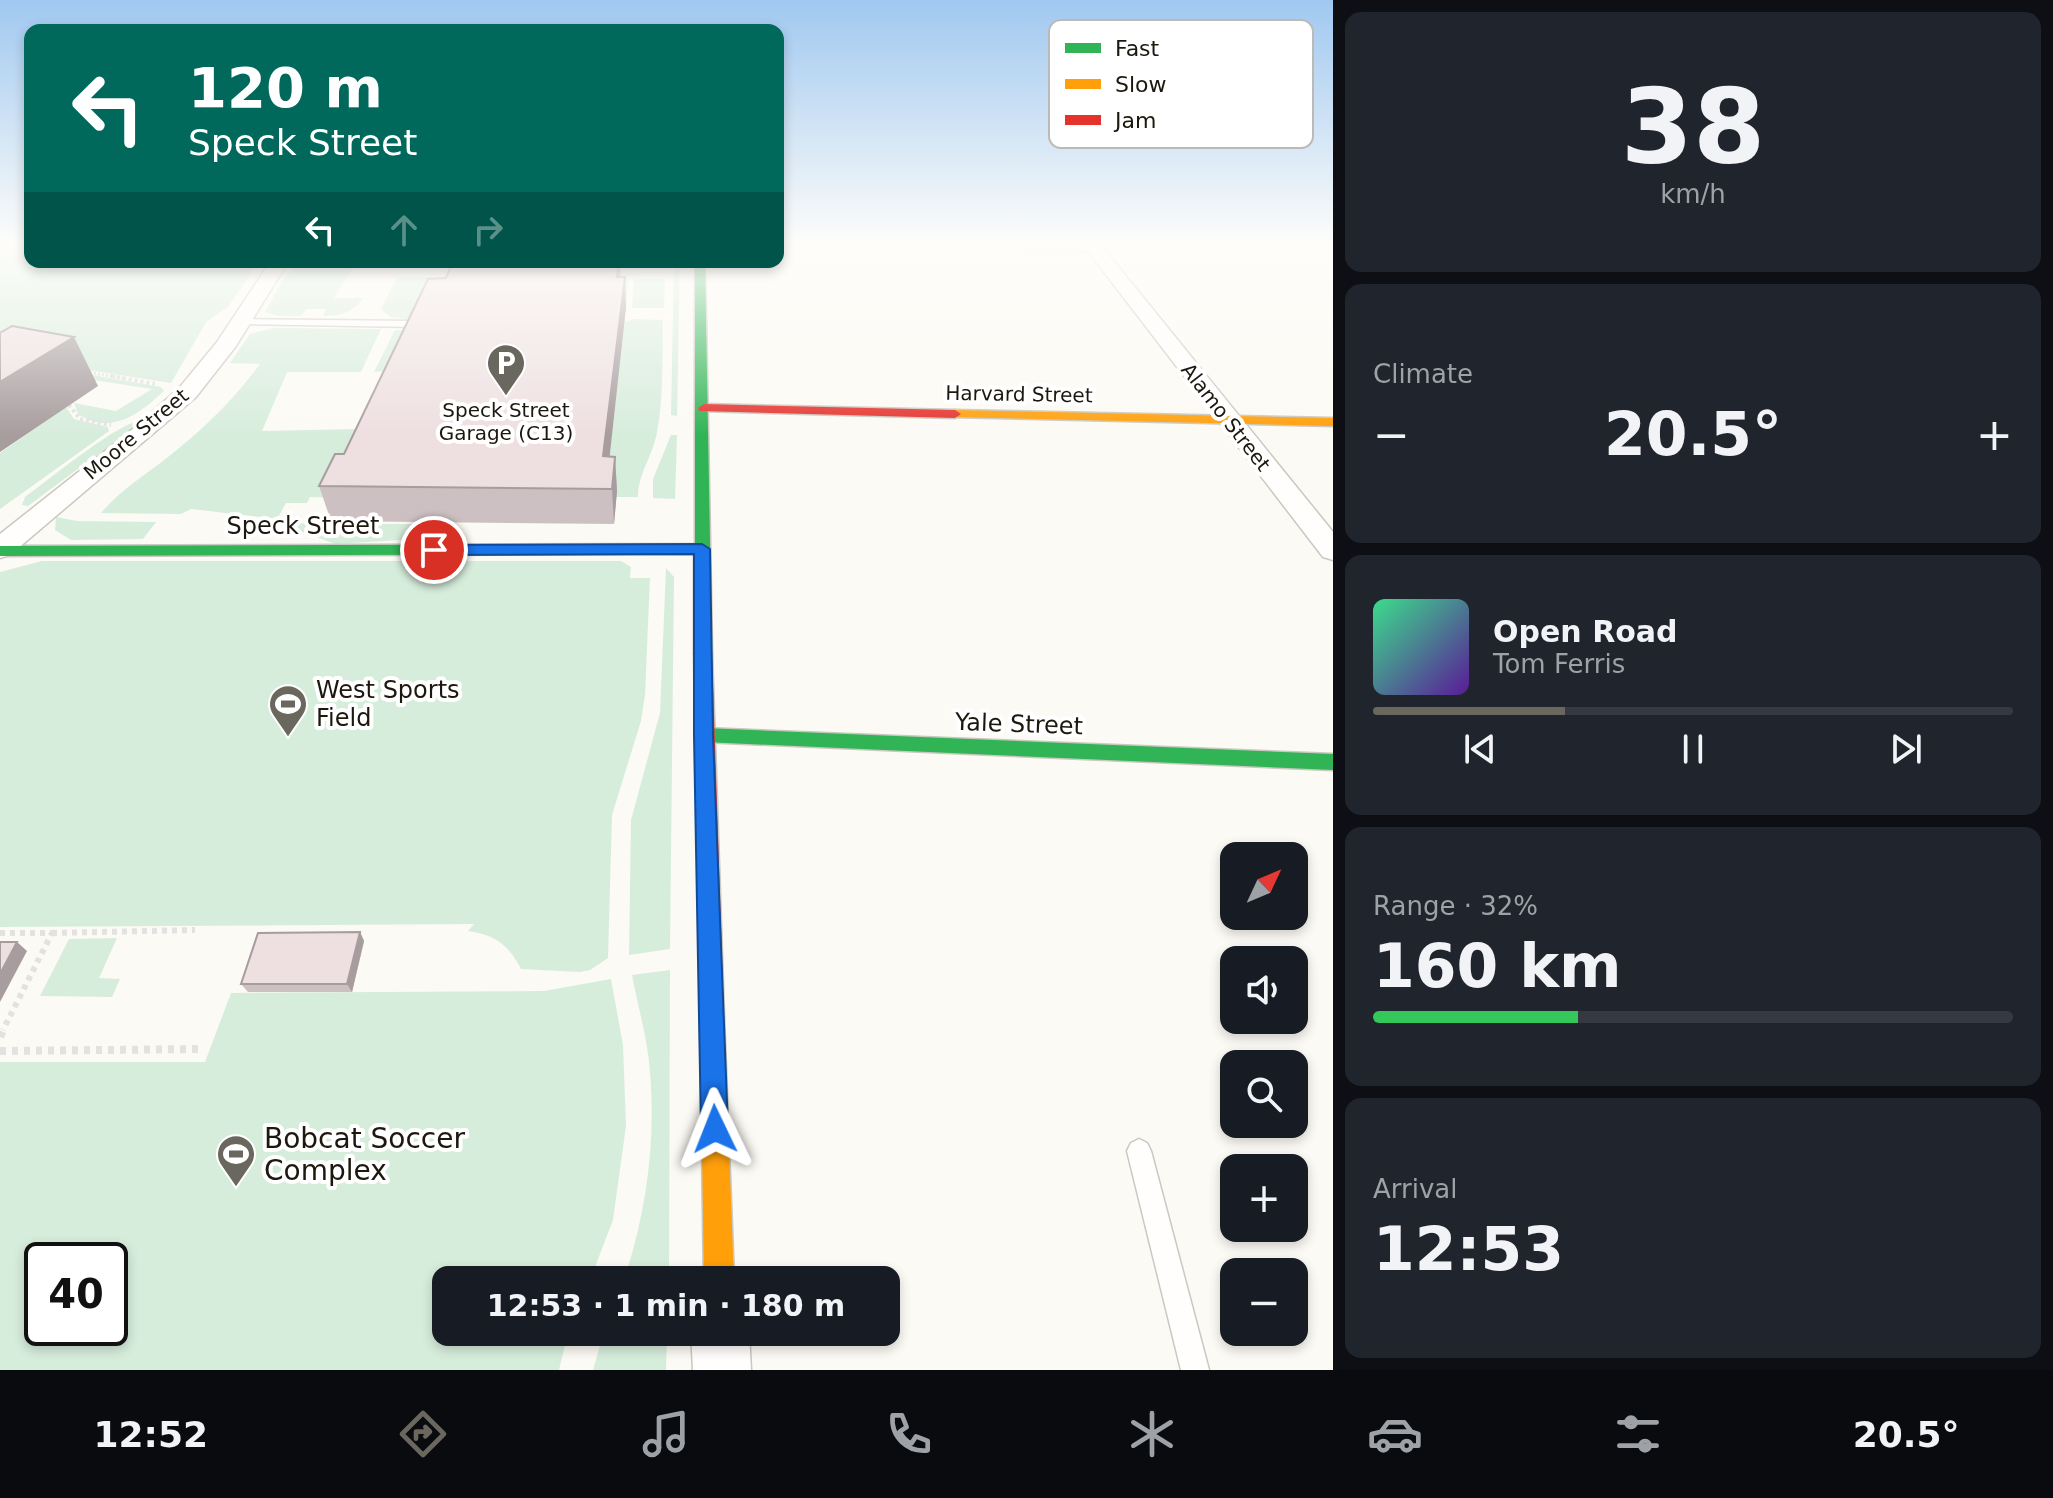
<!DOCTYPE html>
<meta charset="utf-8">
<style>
:root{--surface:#171b24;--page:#20242c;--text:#f1f3f6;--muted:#9ea1a6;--line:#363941;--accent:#6a675e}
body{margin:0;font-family:"DejaVu Sans",sans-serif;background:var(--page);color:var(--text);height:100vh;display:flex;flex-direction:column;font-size:30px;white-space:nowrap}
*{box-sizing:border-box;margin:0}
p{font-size:26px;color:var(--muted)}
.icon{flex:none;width:44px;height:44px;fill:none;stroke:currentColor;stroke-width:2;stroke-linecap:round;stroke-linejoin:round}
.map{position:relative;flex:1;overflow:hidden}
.details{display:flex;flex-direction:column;gap:12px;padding:12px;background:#0d0f14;width:720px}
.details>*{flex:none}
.guide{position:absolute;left:24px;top:24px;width:760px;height:244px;border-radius:16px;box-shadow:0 4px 12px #0003;background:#00695c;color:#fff;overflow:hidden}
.needle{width:52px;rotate:46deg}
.buttons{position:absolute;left:1220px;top:842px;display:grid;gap:16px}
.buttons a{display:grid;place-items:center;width:88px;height:88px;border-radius:16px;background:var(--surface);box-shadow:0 4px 12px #0003;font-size:40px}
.speed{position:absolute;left:24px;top:1242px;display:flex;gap:16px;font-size:40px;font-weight:700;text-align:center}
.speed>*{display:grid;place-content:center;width:104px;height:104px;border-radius:50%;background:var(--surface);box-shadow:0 4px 12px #0003;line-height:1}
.speed .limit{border:4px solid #111;border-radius:12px;background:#fff;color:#111}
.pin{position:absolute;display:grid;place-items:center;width:68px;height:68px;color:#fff;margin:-34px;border:4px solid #fff;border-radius:50%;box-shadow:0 2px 8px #0007}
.me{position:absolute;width:88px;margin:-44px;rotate:358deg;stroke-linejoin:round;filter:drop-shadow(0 0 6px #0008)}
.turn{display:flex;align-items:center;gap:28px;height:168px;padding:0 32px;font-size:36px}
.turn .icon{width:104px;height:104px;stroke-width:2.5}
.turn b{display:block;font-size:56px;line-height:68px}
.lanes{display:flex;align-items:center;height:76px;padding:0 32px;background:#0003;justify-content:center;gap:40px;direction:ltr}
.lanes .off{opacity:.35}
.big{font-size:60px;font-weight:700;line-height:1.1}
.details .tile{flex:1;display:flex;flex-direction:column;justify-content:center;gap:12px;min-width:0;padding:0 28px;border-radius:16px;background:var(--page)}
.details .dial{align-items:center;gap:0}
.dial b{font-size:104px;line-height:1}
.song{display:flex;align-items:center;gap:24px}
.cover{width:96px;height:96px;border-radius:12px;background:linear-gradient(135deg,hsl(150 70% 55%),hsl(270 70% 35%))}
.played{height:8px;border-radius:4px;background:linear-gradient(90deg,var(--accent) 30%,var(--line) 30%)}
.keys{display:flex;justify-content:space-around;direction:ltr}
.heat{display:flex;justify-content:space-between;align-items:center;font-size:44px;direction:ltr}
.charge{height:12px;border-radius:6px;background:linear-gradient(90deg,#34c759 32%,var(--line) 0)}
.trip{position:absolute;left:432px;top:1266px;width:468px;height:80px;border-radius:16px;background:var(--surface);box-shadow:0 4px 12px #0003;font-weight:700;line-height:80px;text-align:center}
.tab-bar{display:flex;height:128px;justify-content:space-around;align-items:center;background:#090b0e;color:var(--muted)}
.tab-bar .icon{width:56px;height:56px}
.tab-bar .active{color:var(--accent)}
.tab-bar b{font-size:36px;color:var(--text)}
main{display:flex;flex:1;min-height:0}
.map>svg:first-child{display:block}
.green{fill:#d7eddc;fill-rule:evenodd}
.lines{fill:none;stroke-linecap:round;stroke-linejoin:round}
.lane-casing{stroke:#cac8c0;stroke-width:3}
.street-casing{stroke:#cac8c0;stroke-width:3}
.fast-casing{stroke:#cac8c0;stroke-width:3}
.slow-casing{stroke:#cac8c0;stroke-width:3}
.jam-casing{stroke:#cac8c0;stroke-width:3}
.path-far3{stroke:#e3e2e0;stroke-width:3;stroke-dasharray:2 2;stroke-linecap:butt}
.path-far2{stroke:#e3e2e0;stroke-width:4;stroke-dasharray:3 3;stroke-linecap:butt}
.path-far1{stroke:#e3e2e0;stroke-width:6;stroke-dasharray:5 5;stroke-linecap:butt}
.path{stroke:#e3e2e0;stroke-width:8;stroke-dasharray:6 6;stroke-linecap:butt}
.lane{fill:#fffefd;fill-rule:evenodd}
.street{fill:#fffefd;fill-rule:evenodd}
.fast{fill:#30b455;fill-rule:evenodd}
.slow{fill:#ff9f0a;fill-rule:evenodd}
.jam{fill:#e5322d;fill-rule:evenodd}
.wall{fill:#cdc0c2}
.shaded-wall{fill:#a79c9e}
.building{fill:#eedfe1;stroke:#a79c9e;stroke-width:2}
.route{fill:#1a73e8;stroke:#114b97;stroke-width:2}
.labels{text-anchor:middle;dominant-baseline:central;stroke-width:8;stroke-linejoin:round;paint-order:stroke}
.far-street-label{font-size:20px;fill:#1c180e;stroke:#fff}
.far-poi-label{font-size:20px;fill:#1c180e;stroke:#fff}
.street-label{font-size:24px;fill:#1c180e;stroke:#fff}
.poi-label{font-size:24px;fill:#1c180e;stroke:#fff;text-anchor:start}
.near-poi-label{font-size:28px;fill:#1c180e;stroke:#fff;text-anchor:start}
.key{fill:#fff;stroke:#bbbab7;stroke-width:2}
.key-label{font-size:22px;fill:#1c180e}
</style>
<main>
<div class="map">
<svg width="1333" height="1370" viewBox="0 0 1333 1370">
<rect width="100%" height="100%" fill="#fcfaf4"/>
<g class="green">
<polygon points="0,244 30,244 30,262 258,262 229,306 206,322 171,383 62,366 0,383"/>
<path d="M299 262H357L334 298H363C353 313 340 316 323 316L326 309H307L301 316H278L265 312 282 281Z"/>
<polygon points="674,262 680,262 677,416 671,415"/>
<polygon points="397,277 628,278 626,307 403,319 390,317 381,309"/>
<polygon points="634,279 665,279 664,308 632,308"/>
<path d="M634 319 663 320C662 356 664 397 657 432 653 456 638 473 638 497H616V491L606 490 624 322Z"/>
<path d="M274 328 381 329 361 372H287L262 431 358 429 385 371 374 372 395 330H412L341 498 310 497 307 503H286L277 519 191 509 181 514 101 513C122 488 149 473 173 453 206 427 235 398 260 364L230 363 250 334Z"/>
<path d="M58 369 161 387 164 391C139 414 111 436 78 414L74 403 116 411 152 389 74 377Z"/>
<polygon points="66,407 74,419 108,427 109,431 0,509 0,453"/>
<path d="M145 419 28 506 22 505 25 497C52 478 116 423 145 419Z"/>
<polygon points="671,435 677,435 675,499 653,498 653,479"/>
<polygon points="293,516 302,516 299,523 313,524 449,524 417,539 335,544 289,527"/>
<polygon points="56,517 77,521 156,522 143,539 71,540 55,530"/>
<path d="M42 561H621L631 567 630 578H650L645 695 641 721 612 815 608 958 590 970 580 972 521 969C508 944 495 935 468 931L474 924 0 927V572Z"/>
<polygon points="666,568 674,577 670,949 629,955 631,820 660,713"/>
<polygon points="117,938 99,978 120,979 112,997 40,996 69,939"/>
<path d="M670 970 669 1280H624C646 1213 656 1143 650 1073 648 1040 638 1007 632 975Z"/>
<path d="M611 979 623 1045 626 1126 613 1220 590 1280H446V1332H568L559 1370H0V1062H205L231 993 544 991ZM42 1260H110V1328H42Z"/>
<polygon points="604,1332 667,1332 666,1370 593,1370"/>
</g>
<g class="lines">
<g class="lane-casing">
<g id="lane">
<polygon points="241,319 415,321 420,324 415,327 238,324 238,320"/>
<polygon points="1139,1139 1147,1143 1151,1151 1209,1370 1181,1370 1127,1151 1131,1143"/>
</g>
</g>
<g class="street-casing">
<g id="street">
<polygon points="1013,244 1100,244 1333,532 1333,560 1323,557 1087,250 1022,249"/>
<polygon points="270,262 288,262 236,346 196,397 10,555 0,558 0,534 134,428 180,387 217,342"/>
<polygon points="691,1332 749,1332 751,1370 693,1370"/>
</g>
</g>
<g class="fast-casing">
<g id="fast">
<polygon points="695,262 705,262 712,653 709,657 697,657 694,653 694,554 0,556 0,546 695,544"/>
<polygon points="704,728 1333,754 1333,770 704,742 697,740 695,735 697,730"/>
</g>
</g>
<g class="slow-casing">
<g id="slow">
<polygon points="955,410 1333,418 1333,426 950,417 950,411"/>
<polygon points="712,1005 721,1009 724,1017 734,1280 704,1280 700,1017 703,1009"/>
</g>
</g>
<g class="jam-casing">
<g id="jam">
<polygon points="704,404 955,410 961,414 955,418 699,411 698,408"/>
<polygon points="703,647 712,653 724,1017 721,1025 712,1029 703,1025 700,1017 694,653"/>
</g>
</g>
<polyline class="path-far3" points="86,372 123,378"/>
<g class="path-far2">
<polyline points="111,376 155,384"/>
<polyline points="69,405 80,419 111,425"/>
</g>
<g class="path-far1">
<polyline points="0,933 52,933 3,1030"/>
<polyline points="52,933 195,930"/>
</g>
<g class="path">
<polyline points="0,1037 4,1028"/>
<polyline points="0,1051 203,1049"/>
</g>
<use href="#lane" class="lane"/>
<use href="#street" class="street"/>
<use href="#fast" class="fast"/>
<use href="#slow" class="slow"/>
<use href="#jam" class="jam"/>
</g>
<g class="wall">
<polygon points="453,262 620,262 621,277 626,307 609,456 615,457 617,491 614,524 331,521 319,486 344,454 446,278"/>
<polygon points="360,932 364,941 352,992 248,992 241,984"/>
</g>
<g class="shaded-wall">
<polygon points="625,277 626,307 606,490 603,456"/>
<polygon points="74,337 98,386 0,452 0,382"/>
<polygon points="615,457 617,491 614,524 612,489"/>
<polygon points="360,932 364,941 352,992 347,984"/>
<polygon points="17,942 27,951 0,1002 0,974"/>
</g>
<g class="building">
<polygon points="453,262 619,262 617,277 625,277 603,456 615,457 612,489 319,486 335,454 344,454 428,279 446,278"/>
<polygon points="12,326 74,337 0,382 0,333"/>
<polygon points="360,932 347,984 241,984 258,933"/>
<polygon points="0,942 17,942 0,974"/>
</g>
<linearGradient id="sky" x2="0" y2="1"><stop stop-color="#a0c8f0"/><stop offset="0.56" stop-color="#fefdfa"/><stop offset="1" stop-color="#fefdfa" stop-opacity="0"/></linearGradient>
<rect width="1333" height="436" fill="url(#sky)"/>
<polygon class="route" points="702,544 710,549 713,735 728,1129 724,1138 715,1142 705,1138 701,1129 694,735 694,554 434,555 426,550 434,545"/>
<defs>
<g id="parking-pin" transform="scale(2)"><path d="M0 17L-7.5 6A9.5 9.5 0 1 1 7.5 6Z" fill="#6a675e" stroke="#fff"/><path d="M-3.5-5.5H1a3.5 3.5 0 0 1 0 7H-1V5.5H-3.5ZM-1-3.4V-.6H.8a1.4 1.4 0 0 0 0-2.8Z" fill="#fff"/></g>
<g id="stadium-pin" transform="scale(2)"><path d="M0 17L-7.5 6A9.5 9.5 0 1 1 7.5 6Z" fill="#6a675e" stroke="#fff"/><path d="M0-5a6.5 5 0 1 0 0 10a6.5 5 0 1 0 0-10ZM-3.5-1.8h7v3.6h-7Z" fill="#fff"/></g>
</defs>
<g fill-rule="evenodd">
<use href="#parking-pin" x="506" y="363"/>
<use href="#stadium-pin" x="288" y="704"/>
<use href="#stadium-pin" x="236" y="1154"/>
</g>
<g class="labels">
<g class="far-street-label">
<text transform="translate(1019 394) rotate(1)">Harvard Street</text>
<text transform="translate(1226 417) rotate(52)">Alamo Street</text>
<text transform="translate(136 434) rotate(-40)">Moore Street</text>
</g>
<g class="far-poi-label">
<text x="506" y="410">Speck Street<tspan x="506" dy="23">Garage (C13)</tspan></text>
</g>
<g class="street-label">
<text x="303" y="526">Speck Street</text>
<text transform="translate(1019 724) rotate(2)">Yale Street</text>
</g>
<g class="poi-label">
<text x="316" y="690">West Sports<tspan x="316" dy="28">Field</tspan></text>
</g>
<g class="near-poi-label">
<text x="264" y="1138">Bobcat Soccer<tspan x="264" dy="32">Complex</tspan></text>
</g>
</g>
<rect x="1049" y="20" width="264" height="128" rx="12" class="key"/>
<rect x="1065" y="43" width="36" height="10" fill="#30b455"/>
<rect x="1065" y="79" width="36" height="10" fill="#ff9f0a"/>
<rect x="1065" y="115" width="36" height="10" fill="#e5322d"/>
<g class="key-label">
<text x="1115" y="56">Fast</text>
<text x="1115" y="92">Slow</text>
<text x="1115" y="128">Jam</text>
</g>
</svg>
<div class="buttons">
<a><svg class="needle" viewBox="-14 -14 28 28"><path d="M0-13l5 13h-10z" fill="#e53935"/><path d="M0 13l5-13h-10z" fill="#9ea1a6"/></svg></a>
<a><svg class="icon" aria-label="sound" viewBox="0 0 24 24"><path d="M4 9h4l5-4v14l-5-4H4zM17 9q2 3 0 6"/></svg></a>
<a><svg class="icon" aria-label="search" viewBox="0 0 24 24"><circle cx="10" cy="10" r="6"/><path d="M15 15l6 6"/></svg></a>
<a>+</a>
<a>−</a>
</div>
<div class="speed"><div class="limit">40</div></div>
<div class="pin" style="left:434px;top:550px;background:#d93025"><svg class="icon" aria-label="arrive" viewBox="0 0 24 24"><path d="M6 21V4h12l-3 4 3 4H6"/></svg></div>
<svg class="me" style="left:715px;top:1129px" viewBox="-20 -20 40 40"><path d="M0-17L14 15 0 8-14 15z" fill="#1a73e8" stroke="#fff" stroke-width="4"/></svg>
<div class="trip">12:53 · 1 min · 180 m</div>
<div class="guide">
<div class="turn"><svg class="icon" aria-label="left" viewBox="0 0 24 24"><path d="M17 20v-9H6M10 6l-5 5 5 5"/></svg><div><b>120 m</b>Speck Street</div></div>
<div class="lanes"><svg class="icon" aria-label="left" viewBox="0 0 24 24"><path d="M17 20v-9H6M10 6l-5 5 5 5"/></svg><svg class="icon off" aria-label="ahead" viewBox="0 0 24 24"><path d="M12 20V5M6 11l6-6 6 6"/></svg><svg class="icon off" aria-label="right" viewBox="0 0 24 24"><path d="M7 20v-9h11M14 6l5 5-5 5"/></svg></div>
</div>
</div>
<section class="details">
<div class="tile dial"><b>38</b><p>km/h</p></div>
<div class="tile"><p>Climate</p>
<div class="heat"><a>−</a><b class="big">20.5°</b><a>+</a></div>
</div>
<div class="tile">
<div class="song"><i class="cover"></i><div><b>Open Road</b><p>Tom Ferris</p></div></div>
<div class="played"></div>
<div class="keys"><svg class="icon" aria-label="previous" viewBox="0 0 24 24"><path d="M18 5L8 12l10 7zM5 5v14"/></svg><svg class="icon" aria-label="pause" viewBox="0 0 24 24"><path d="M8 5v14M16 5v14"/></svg><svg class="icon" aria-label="next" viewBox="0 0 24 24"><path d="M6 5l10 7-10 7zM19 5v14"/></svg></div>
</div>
<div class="tile"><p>Range · 32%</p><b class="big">160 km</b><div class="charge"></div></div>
<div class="tile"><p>Arrival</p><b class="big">12:53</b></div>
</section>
</main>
<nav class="tab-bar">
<b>12:52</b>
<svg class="icon active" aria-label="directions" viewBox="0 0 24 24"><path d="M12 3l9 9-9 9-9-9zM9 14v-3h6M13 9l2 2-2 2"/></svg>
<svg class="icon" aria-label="music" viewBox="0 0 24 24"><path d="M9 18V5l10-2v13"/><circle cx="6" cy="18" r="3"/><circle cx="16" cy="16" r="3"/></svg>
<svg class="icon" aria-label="phone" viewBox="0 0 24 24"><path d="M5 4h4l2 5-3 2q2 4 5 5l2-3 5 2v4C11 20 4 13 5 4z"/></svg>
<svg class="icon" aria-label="climate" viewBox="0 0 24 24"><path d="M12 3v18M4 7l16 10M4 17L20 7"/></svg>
<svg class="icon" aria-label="car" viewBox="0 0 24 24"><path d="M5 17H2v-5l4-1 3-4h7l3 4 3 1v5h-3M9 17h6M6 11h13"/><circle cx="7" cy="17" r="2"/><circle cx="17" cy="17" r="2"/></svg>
<svg class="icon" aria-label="filters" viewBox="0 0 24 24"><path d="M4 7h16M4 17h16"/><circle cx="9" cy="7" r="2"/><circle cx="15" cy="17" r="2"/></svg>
<b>20.5°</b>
</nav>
